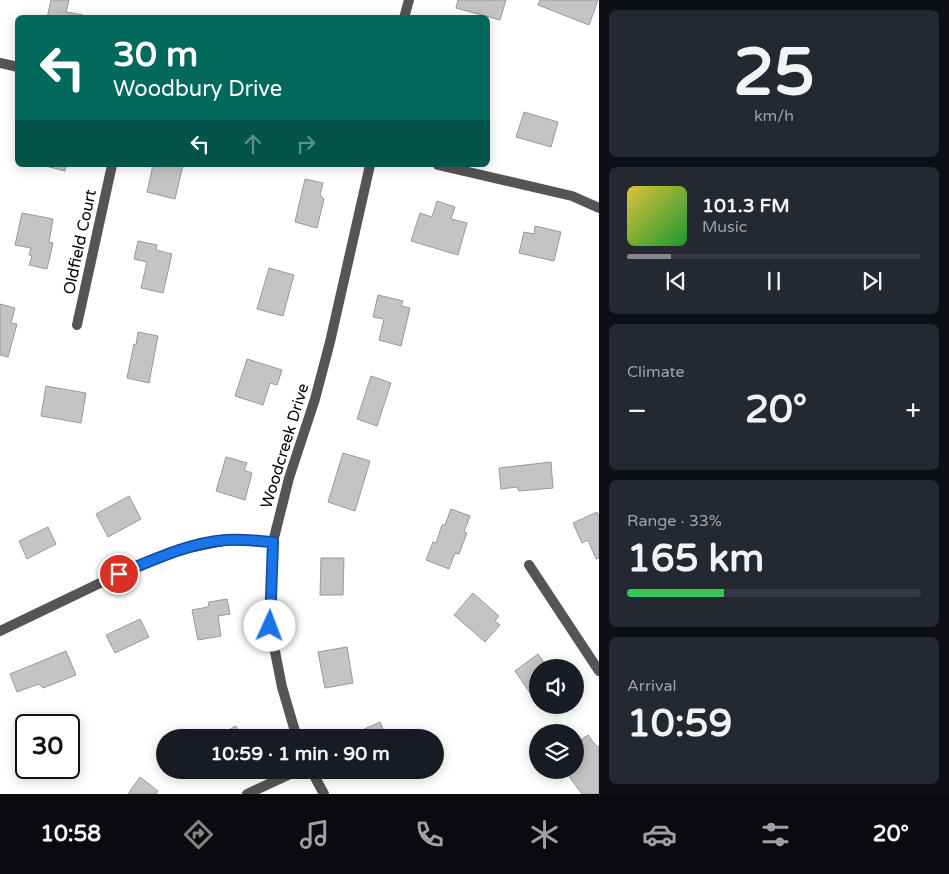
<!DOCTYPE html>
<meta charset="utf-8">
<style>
:root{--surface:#171b24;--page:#242831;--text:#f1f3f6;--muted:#9ea1a6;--line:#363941;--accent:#858687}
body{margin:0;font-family:"Varela Round",sans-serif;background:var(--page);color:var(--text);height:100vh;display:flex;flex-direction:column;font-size:19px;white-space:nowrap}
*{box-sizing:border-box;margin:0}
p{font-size:16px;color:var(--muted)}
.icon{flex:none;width:28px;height:28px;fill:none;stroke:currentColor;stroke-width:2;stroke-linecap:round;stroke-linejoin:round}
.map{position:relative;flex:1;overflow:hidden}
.panel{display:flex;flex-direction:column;gap:10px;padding:10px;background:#0d0f14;width:350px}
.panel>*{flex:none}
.banner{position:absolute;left:15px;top:15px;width:475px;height:152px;border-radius:8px;box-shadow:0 2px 12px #0003;background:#00695c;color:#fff;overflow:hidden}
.tools{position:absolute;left:529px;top:659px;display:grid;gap:10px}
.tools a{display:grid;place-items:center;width:55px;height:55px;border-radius:50%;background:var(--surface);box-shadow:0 2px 12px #0003;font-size:25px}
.speed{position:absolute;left:15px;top:714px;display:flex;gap:10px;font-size:25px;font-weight:700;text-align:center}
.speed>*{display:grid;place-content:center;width:65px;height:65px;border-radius:50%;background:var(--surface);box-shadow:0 2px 12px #0003;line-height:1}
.speed .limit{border:2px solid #111;border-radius:8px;background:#fff;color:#111}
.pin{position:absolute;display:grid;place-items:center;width:42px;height:42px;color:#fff;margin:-21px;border:2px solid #fff;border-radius:50%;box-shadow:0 1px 5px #0007}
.me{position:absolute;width:55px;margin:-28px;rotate:2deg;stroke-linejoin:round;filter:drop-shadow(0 0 4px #0008)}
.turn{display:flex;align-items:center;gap:18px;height:105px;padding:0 15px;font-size:22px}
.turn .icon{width:65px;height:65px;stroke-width:2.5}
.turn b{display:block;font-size:35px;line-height:42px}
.lanes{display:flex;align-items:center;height:48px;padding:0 15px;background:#0003;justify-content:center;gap:25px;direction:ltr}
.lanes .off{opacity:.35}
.big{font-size:38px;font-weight:800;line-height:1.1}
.panel .widget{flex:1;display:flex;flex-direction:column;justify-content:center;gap:8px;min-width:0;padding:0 18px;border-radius:8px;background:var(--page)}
.panel .dial{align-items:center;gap:0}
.dial b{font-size:65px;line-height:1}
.song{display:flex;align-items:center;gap:15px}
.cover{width:60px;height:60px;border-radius:8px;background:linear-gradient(135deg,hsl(50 70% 55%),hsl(130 70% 35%))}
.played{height:5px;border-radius:2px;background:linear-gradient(90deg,var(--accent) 15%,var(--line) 15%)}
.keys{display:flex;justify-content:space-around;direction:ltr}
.heat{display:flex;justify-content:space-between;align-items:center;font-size:28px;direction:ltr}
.charge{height:8px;border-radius:4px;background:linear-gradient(90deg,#34c759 33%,var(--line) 0)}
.trip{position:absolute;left:156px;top:729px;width:288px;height:50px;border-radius:25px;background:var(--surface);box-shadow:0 2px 12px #0003;font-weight:800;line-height:50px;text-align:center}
.dock{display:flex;height:80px;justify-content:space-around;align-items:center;background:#090b0e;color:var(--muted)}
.dock .icon{width:35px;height:35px}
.dock .current{color:var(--accent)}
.dock b{font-size:22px;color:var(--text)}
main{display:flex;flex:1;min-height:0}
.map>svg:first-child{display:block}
.building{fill:#c4c4c4;stroke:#999}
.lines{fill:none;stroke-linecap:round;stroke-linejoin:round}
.street{stroke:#555;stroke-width:10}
.route-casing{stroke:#114b97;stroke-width:12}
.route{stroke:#1a73e8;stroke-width:9}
.labels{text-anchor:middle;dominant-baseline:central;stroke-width:4;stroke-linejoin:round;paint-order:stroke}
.street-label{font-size:16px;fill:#000;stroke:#fff}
</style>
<main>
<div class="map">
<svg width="599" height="794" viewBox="0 0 599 794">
<rect width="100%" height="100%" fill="#fff"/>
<g class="building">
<polygon points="51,0 69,0 66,12 83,15 82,18 47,18"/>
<polygon points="458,0 506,0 500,20 456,8"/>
<polygon points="540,0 598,0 589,25 538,5"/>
<polygon points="524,112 558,122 551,147 516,137"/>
<polygon points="42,165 66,165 65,171"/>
<polygon points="153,165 183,165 175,199 147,192"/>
<polygon points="305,179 323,183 320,195 324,199 317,228 295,222"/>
<polygon points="437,201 455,207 451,219 467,223 458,255 411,241 420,213 432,217"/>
<polygon points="22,213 53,219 49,242 53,243 47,269 29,265 32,256 29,255 31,248 15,245"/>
<polygon points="535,226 561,232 554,261 519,253 524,232 534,234"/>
<polygon points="138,241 157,245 156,250 172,254 163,293 141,288 147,262 134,259"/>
<polygon points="269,268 294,275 283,316 257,309"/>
<polygon points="378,295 403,301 401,306 410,308 401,346 379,340 384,319 373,317"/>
<polygon points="0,304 15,308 11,323 17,324 8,357 0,355"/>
<polygon points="138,332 158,336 149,383 127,378 134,344 136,345"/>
<polygon points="247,359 282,370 277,385 270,383 263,405 235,396"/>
<polygon points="371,376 391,383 377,426 357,419"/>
<polygon points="46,386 86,393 81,423 41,416"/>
<polygon points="343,453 370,461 355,511 328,502"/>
<polygon points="226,457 247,463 244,470 252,473 245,500 216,491"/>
<polygon points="551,462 553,488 519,491 517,487 501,489 499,468"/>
<polygon points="129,496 141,519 108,537 96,514"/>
<polygon points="451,509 470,516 464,532 467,533 459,554 455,553 449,569 426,560 433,542 436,543 442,525 445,525"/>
<polygon points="597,512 599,517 599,558 596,559 588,540 582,543 573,523"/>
<polygon points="48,527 56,544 27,559 19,541"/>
<polygon points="321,558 344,558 343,595 320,595"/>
<polygon points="473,593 499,616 495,621 500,625 485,642 454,615"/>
<polygon points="227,599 230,614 218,616 221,636 198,640 192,610 208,607 209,602"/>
<polygon points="140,619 149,637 115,653 106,635"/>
<polygon points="347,647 353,683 325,688 318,652"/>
<polygon points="66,651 76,675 43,688 39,684 17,692 10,674"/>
<polygon points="538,654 548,668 538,668 538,698 535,700 515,671"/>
<polygon points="380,722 387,738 354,738 353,734"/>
<polygon points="236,726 242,738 213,738"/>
<polygon points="588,735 597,747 599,746 599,794 582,794 566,772 569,770 575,770 575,766 583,760 575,749 575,744"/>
<polygon points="140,777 158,791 156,794 128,794"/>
</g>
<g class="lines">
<g class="street">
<polyline points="404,18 409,0"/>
<polyline points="0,63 18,67"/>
<polyline points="438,165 572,196 599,208"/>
<polyline points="77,325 112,165"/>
<polyline points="529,565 599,671"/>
<polyline points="0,631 119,574 179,550 227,540 273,542"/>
<polyline points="297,738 282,687 270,626 273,542 289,478 315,399 330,342 370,165"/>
<polyline points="311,770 324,794"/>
<polyline points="247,794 299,770"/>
</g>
</g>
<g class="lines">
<g class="route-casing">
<path id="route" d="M119 574C153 560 188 543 226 540 242 539 258 541 273 542L270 626"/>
</g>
<use href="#route" class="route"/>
</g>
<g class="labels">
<g class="street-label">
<text transform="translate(80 242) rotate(-78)">Oldfield Court</text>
<text transform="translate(285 446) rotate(-73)">Woodcreek Drive</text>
</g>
</g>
</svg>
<div class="tools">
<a><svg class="icon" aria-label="sound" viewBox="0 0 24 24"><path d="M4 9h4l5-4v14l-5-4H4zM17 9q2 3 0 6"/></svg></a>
<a><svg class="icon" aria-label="layers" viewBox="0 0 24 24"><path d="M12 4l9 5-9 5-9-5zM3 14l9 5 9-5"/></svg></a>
</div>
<div class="speed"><div class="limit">30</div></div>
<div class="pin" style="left:119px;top:574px;background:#d93025"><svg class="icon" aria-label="arrive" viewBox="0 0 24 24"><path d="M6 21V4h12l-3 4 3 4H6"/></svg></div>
<svg class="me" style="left:270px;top:626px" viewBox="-20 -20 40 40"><circle r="19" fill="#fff"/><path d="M0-13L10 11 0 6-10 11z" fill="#1a73e8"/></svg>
<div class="trip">10:59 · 1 min · 90 m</div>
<div class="banner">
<div class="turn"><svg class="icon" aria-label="left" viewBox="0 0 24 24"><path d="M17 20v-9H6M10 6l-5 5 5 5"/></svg><div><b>30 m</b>Woodbury Drive</div></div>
<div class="lanes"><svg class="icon" aria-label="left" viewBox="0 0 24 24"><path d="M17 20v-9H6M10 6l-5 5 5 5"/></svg><svg class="icon off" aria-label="ahead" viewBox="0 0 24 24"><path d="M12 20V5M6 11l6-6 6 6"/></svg><svg class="icon off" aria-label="right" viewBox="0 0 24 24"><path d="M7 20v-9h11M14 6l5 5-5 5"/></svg></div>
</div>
</div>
<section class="panel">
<div class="widget dial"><b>25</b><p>km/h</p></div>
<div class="widget">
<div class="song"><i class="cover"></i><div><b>101.3 FM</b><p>Music</p></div></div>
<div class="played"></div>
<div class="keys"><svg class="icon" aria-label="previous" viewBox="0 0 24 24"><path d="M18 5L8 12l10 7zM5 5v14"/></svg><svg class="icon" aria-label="pause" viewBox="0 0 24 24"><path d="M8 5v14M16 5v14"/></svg><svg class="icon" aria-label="next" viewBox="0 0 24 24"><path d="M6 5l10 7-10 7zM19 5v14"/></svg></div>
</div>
<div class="widget"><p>Climate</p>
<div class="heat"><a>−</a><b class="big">20°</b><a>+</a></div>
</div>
<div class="widget"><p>Range · 33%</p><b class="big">165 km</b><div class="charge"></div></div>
<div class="widget"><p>Arrival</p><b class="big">10:59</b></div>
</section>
</main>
<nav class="dock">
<b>10:58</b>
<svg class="icon current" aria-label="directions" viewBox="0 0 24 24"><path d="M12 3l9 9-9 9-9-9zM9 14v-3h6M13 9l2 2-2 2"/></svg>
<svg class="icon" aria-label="music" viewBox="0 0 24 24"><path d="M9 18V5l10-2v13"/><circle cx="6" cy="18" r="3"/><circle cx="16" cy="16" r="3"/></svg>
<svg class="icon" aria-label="phone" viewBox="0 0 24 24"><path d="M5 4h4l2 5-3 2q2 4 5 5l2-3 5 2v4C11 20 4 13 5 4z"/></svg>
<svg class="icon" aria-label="climate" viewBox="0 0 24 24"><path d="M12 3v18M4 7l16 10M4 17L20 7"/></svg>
<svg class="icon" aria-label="car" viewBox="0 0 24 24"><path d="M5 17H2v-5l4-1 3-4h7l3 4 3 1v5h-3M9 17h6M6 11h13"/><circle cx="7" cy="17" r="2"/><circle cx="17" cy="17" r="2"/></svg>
<svg class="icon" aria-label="filters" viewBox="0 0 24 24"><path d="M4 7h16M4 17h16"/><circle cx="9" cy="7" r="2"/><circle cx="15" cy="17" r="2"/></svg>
<b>20°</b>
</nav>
